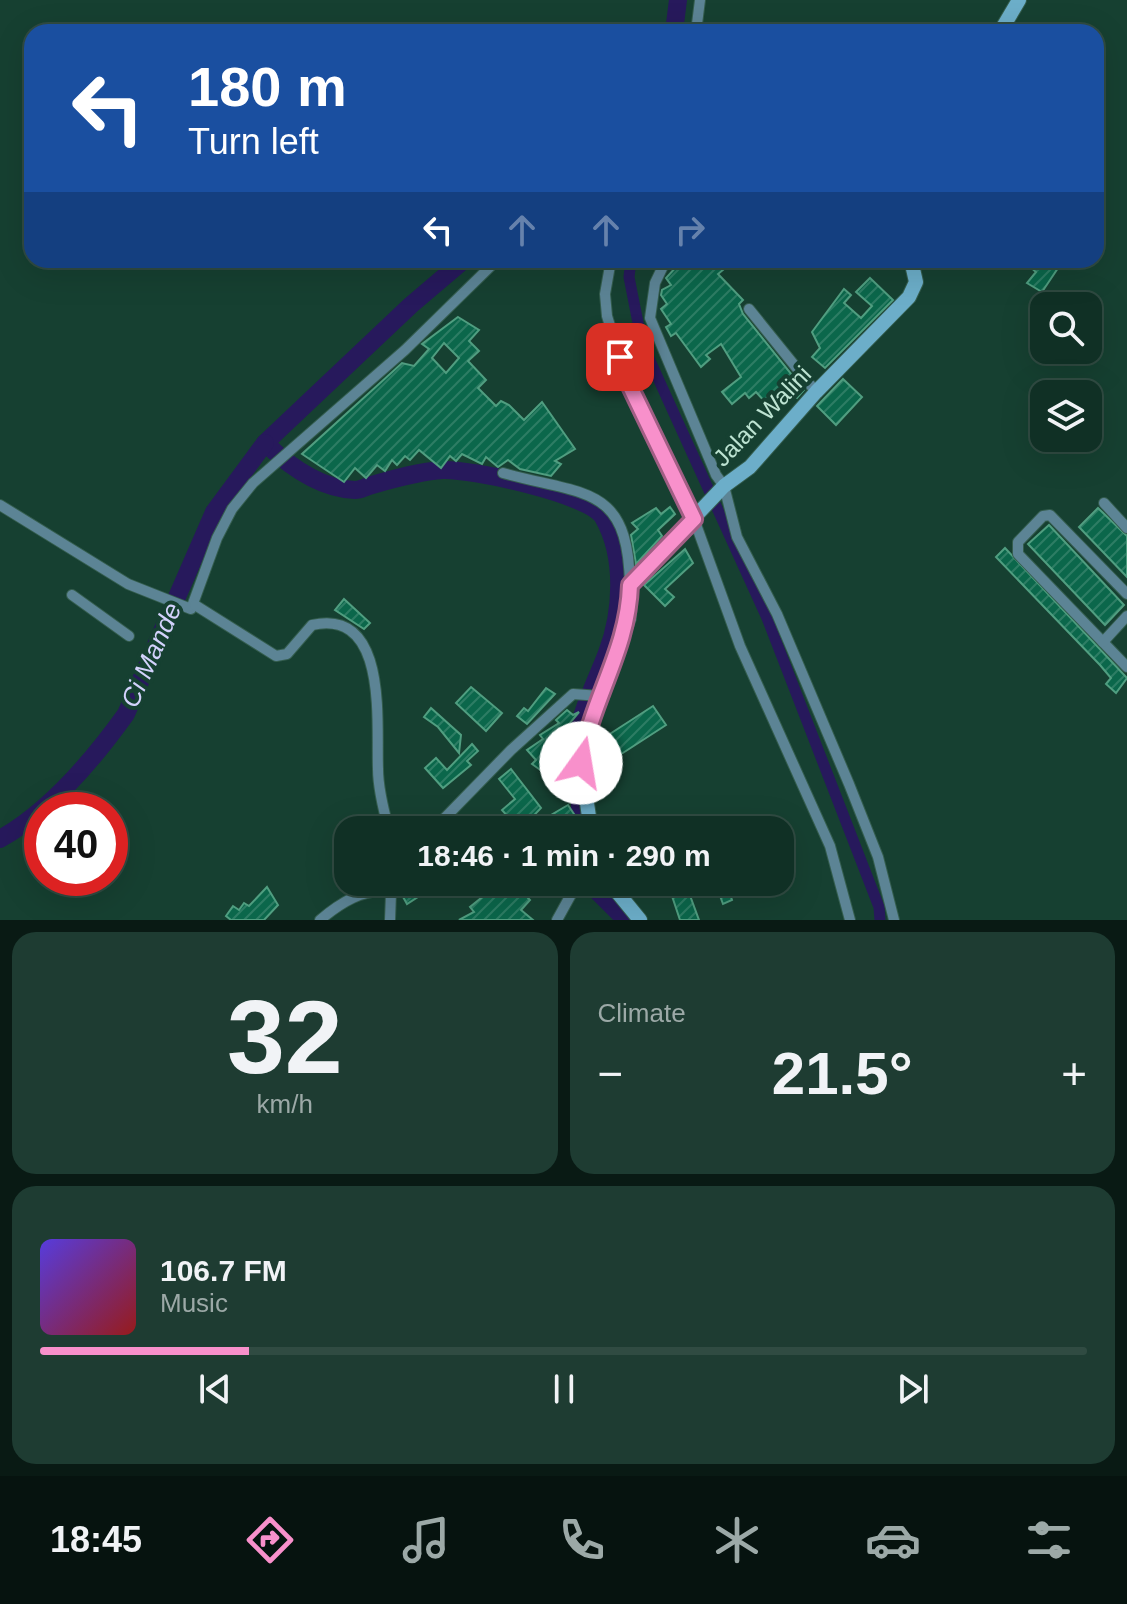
<!DOCTYPE html>
<meta charset="utf-8">
<style>
:root{--surface:#103025;--page:#1e3c32;--text:#f1f3f6;--muted:#9ca9a7;--line:#304b42;--accent:#f890cb}
body{margin:0;font-family:Arial,sans-serif;background:var(--page);color:var(--text);height:100vh;display:flex;flex-direction:column;font-size:30px;white-space:nowrap}
*{box-sizing:border-box;margin:0}
p{font-size:26px;color:var(--muted)}
.icon{flex:none;width:44px;height:44px;fill:none;stroke:currentColor;stroke-width:2;stroke-linecap:round;stroke-linejoin:round}
.map{position:relative;height:920px;overflow:hidden}
.drawer{display:flex;flex-direction:column;gap:12px;padding:12px;background:#091a14;flex:1}
.drawer>*{flex:none}
.guide{position:absolute;left:24px;top:24px;width:1080px;height:244px;border-radius:24px;box-shadow:0 8px 32px #0002,0 0 0 2px var(--line);background:#1a4fa0;color:#fff;overflow:hidden}
.buttons{position:absolute;left:1030px;top:292px;display:grid;gap:16px}
.buttons a{display:grid;place-items:center;width:72px;height:72px;border-radius:16px;background:var(--surface);box-shadow:0 8px 32px #0002,0 0 0 2px var(--line);font-size:40px}
.speed{position:absolute;left:24px;top:792px;display:flex;gap:16px;font-size:40px;font-weight:700;text-align:center}
.speed>*{display:grid;place-content:center;width:104px;height:104px;border-radius:50%;background:var(--surface);box-shadow:0 8px 32px #0002,0 0 0 2px var(--line);line-height:1}
.speed .limit{border:12px solid #d22;background:#fff;color:#111}
.pin{position:absolute;display:grid;place-items:center;width:68px;height:68px;color:#fff;margin:-34px;border-radius:16px;box-shadow:0 4px 12px #0006}
.me{position:absolute;width:88px;margin:-44px;rotate:13deg;stroke-linejoin:round;filter:drop-shadow(0 0 6px #0008)}
.turn{display:flex;align-items:center;gap:28px;height:168px;padding:0 32px;font-size:36px}
.turn .icon{width:104px;height:104px;stroke-width:2.5}
.turn b{display:block;font-size:56px;line-height:68px}
.lanes{display:flex;align-items:center;height:76px;padding:0 32px;background:#0003;justify-content:center;gap:40px;direction:ltr}
.lanes .off{opacity:.35}
.big{font-size:60px;font-weight:600;line-height:1.1}
.drawer .tile{flex:1;display:flex;flex-direction:column;justify-content:center;gap:12px;min-width:0;padding:0 28px;border-radius:24px;background:var(--page)}
.drawer .dial{align-items:center;gap:0}
.dial b{font-size:104px;line-height:1}
.song{display:flex;align-items:center;gap:24px}
.cover{width:96px;height:96px;border-radius:12px;background:linear-gradient(135deg,hsl(250 70% 55%),hsl(0 70% 35%))}
.played{height:8px;border-radius:4px;background:linear-gradient(90deg,var(--accent) 20%,var(--line) 20%)}
.keys{display:flex;justify-content:space-around;direction:ltr}
.heat{display:flex;justify-content:space-between;align-items:center;font-size:44px;direction:ltr}
.drawer .tiles{flex:1;display:grid;gap:12px;grid-template-columns:1fr 1fr}
.tile:last-child{grid-column:span 2}
.trip{position:absolute;left:334px;top:816px;width:460px;height:80px;border-radius:24px;background:var(--surface);box-shadow:0 8px 32px #0002,0 0 0 2px var(--line);font-weight:600;line-height:80px;text-align:center}
.tab-bar{display:flex;height:128px;justify-content:space-around;align-items:center;background:#06130f;color:var(--muted)}
.tab-bar .icon{width:56px;height:56px}
.tab-bar .current{color:var(--accent)}
.tab-bar b{font-size:36px;color:var(--text)}
.map>svg:first-child{display:block}
.lines{fill:none;stroke-linecap:round;stroke-linejoin:round}
.canal{stroke:#27195c;stroke-width:11}
.river{stroke:#27195c;stroke-width:18}
.building{fill:url(#building-hatch);stroke:#509e80;stroke-width:2;fill-rule:evenodd}
.street-casing{stroke:#345d4e;stroke-width:12}
.secondary-casing{stroke:#345d4e;stroke-width:16}
.street{stroke:#5c8495;stroke-width:10}
.secondary{stroke:#6caec9;stroke-width:14}
.route-casing{stroke:#a15e84;stroke-width:20}
.route{stroke:#f890cb;stroke-width:14}
.labels{text-anchor:middle;dominant-baseline:central;stroke-width:8;stroke-linejoin:round;paint-order:stroke}
.street-label{font-size:24px;fill:#bde3d2;stroke:#164031}
.water-label{font-size:26px;font-style:italic;fill:#d3d2fc;stroke:#164031}
</style>
<div class="map">
<svg width="1127" height="920" viewBox="0 0 1127 920">
<defs>
<pattern id="building-hatch" width="6" height="6" patternUnits="userSpaceOnUse" patternTransform="scale(2)"><rect width="6" height="6" fill="#0b674b"/><path d="M-1 1l2-2M0 6l6-6M5 7l2-2" fill="none" stroke="#2d7d64"/></pattern>
</defs>
<rect width="100%" height="100%" fill="#164031"/>
<g class="lines">
<polyline class="canal" points="631,260 629,277 642,343 767,618 879,907 880,920"/>
<g class="river">
<polyline points="674,32 678,0"/>
<path d="M464 260 411 305 265 443C288 465 321 489 355 490 361 490 365 487 372 485 393 479 421 471 443 470 471 469 590 494 603 517 626 557 622 613 607 653 594 687 572 727 576 764"/>
<polyline points="580,830 580,789"/>
<path d="M0 839C50 811 93 760 126 714L214 512 265 443"/>
<polyline points="588,882 626,920"/>
</g>
</g>
<g class="building">
<polygon points="674,260 735,260 718,274 743,300 739,304 743,314 804,390 797,398 794,396 775,413 756,392 749,398 745,393 732,404 722,392 741,377 721,344 706,355 710,359 701,367 676,333 671,336 666,327 671,324 661,309 667,304 661,295 662,290 671,285 666,278 677,266"/>
<polygon points="1022,260 1045,260 1058,268 1042,292 1027,283 1036,272"/>
<polygon points="870,278 893,300 825,368 812,357 820,348 812,332 844,289 851,295 844,303 861,318 872,306 856,292"/>
<path d="M458 317 479 330 469 341 479 351 468 361 486 380 478 388 496 406 501 401 509 405 524 420 542 402 575 449 555 461 561 464 551 476 520 469 508 460 498 467 486 457 482 464 462 454 456 461 450 456 441 468 419 450 410 460 405 456 397 465 392 460 385 471 377 465 366 478 355 468 344 482 302 454 402 363 414 366 429 349 422 344ZM444 343 459 358 446 373 432 358Z"/>
<polygon points="843,379 862,397 836,425 817,406"/>
<polygon points="670,507 675,514 658,530 662,536 636,564 631,535 638,529 632,523 656,508 661,514"/>
<polygon points="1098,508 1127,536 1127,577 1079,527"/>
<polygon points="1049,525 1124,605 1105,625 1028,544"/>
<polygon points="1005,548 1127,678 1116,693 1106,684 1111,678 1100,665 996,557"/>
<polygon points="685,549 693,563 665,589 674,597 665,606 644,585"/>
<polygon points="344,599 370,623 364,629 335,610"/>
<polygon points="471,687 502,713 486,731 456,703"/>
<polygon points="546,688 555,694 527,724 517,716 524,708 528,711"/>
<polygon points="653,706 666,725 612,760 599,741"/>
<polygon points="431,708 461,735 459,753 438,727 424,717"/>
<polygon points="567,710 573,715 579,712 560,735 566,744 548,756 553,760 543,772 532,764 536,760 527,750 543,739 540,735 559,723 556,720"/>
<polygon points="472,744 478,751 467,761 471,765 443,788 425,768 436,758 447,770"/>
<polygon points="511,769 541,808 520,830 502,810 515,799 499,779"/>
<polygon points="568,805 574,814 565,821 574,830 552,830 547,825 554,819 551,815"/>
<polygon points="413,882 441,882 407,904 402,895 416,886"/>
<polygon points="477,882 513,882 530,900 521,910 533,920 459,920 474,912 470,907 486,894"/>
<polygon points="652,882 685,882 699,920 680,920 669,887 655,892"/>
<polygon points="715,882 760,882 730,894 732,900 723,904"/>
<polygon points="267,887 278,905 264,920 231,920 226,916 233,906 239,910 244,903 249,906"/>
</g>
<g class="lines">
<g class="street-casing">
<g id="street">
<polyline points="696,32 700,0"/>
<polyline points="611,260 605,294 607,316 626,378 694,519 740,646 830,846 850,920"/>
<polyline points="666,260 655,283 650,318 716,475 724,486 737,537 777,614 849,784 878,857 894,920"/>
<polyline points="434,261 435,260"/>
<polyline points="749,309 816,392"/>
<path d="M503 473C585 496 628 484 630 585"/>
<polyline points="1104,503 1127,528"/>
<polyline points="0,505 128,584 191,609 217,538 232,509 253,483 405,350 497,260"/>
<polyline points="1127,594 1050,515 1043,516 1018,542 1018,554 1127,667"/>
<polyline points="72,595 129,636"/>
<path d="M195 605 276 656 287 654 312 625C389 608 376 723 378 769 378 788 384 812 389 830"/>
<polyline points="1103,642 1127,616"/>
<polyline points="433,830 511,750 573,694 600,696"/>
<path d="M320 920C339 904 365 886 391 893"/>
<polyline points="390,920 391,893 400,882"/>
<polyline points="557,920 578,882"/>
</g>
</g>
<g class="secondary-casing">
<g id="secondary">
<polyline points="1000,32 1019,0"/>
<polyline points="591,830 581,763 590,722 629,618 630,585 724,486 750,467 816,392 909,297 916,282 911,260"/>
<polyline points="609,882 640,920"/>
</g>
</g>
<use href="#street" class="street"/>
<use href="#secondary" class="secondary"/>
</g>
<g class="lines">
<g class="route-casing">
<path id="route" d="M581 763C591 699 628 651 630 585L694 519 626 378 620 357"/>
</g>
<use href="#route" class="route"/>
</g>
<g class="labels">
<g class="street-label">
<text transform="translate(762 416) rotate(-46)">Jalan Walini</text>
</g>
<g class="water-label">
<text transform="translate(151 655) rotate(-66)">Ci Mande</text>
</g>
</g>
</svg>
<div class="buttons">
<a><svg class="icon" aria-label="search" viewBox="0 0 24 24"><circle cx="10" cy="10" r="6"/><path d="M15 15l6 6"/></svg></a>
<a><svg class="icon" aria-label="layers" viewBox="0 0 24 24"><path d="M12 4l9 5-9 5-9-5zM3 14l9 5 9-5"/></svg></a>
</div>
<div class="speed"><div class="limit">40</div></div>
<div class="pin" style="left:620px;top:357px;background:#d93025"><svg class="icon" aria-label="arrive" viewBox="0 0 24 24"><path d="M6 21V4h12l-3 4 3 4H6"/></svg></div>
<svg class="me" style="left:581px;top:763px" viewBox="-20 -20 40 40"><circle r="19" fill="#fff"/><path d="M0-13L10 11 0 6-10 11z" fill="#f890cb"/></svg>
<div class="trip">18:46 · 1 min · 290 m</div>
<div class="guide">
<div class="turn"><svg class="icon" aria-label="left" viewBox="0 0 24 24"><path d="M17 20v-9H6M10 6l-5 5 5 5"/></svg><div><b>180 m</b>Turn left</div></div>
<div class="lanes"><svg class="icon" aria-label="left" viewBox="0 0 24 24"><path d="M17 20v-9H6M10 6l-5 5 5 5"/></svg><svg class="icon off" aria-label="ahead" viewBox="0 0 24 24"><path d="M12 20V5M6 11l6-6 6 6"/></svg><svg class="icon off" aria-label="ahead" viewBox="0 0 24 24"><path d="M12 20V5M6 11l6-6 6 6"/></svg><svg class="icon off" aria-label="right" viewBox="0 0 24 24"><path d="M7 20v-9h11M14 6l5 5-5 5"/></svg></div>
</div>
</div>
<section class="drawer">
<div class="tiles">
<div class="tile dial"><b>32</b><p>km/h</p></div>
<div class="tile"><p>Climate</p>
<div class="heat"><a>−</a><b class="big">21.5°</b><a>+</a></div>
</div>
<div class="tile">
<div class="song"><i class="cover"></i><div><b>106.7 FM</b><p>Music</p></div></div>
<div class="played"></div>
<div class="keys"><svg class="icon" aria-label="previous" viewBox="0 0 24 24"><path d="M18 5L8 12l10 7zM5 5v14"/></svg><svg class="icon" aria-label="pause" viewBox="0 0 24 24"><path d="M8 5v14M16 5v14"/></svg><svg class="icon" aria-label="next" viewBox="0 0 24 24"><path d="M6 5l10 7-10 7zM19 5v14"/></svg></div>
</div>
</div>
</section>
<nav class="tab-bar">
<b>18:45</b>
<svg class="icon current" aria-label="directions" viewBox="0 0 24 24"><path d="M12 3l9 9-9 9-9-9zM9 14v-3h6M13 9l2 2-2 2"/></svg>
<svg class="icon" aria-label="music" viewBox="0 0 24 24"><path d="M9 18V5l10-2v13"/><circle cx="6" cy="18" r="3"/><circle cx="16" cy="16" r="3"/></svg>
<svg class="icon" aria-label="phone" viewBox="0 0 24 24"><path d="M5 4h4l2 5-3 2q2 4 5 5l2-3 5 2v4C11 20 4 13 5 4z"/></svg>
<svg class="icon" aria-label="climate" viewBox="0 0 24 24"><path d="M12 3v18M4 7l16 10M4 17L20 7"/></svg>
<svg class="icon" aria-label="car" viewBox="0 0 24 24"><path d="M5 17H2v-5l4-1 3-4h7l3 4 3 1v5h-3M9 17h6M6 11h13"/><circle cx="7" cy="17" r="2"/><circle cx="17" cy="17" r="2"/></svg>
<svg class="icon" aria-label="filters" viewBox="0 0 24 24"><path d="M4 7h16M4 17h16"/><circle cx="9" cy="7" r="2"/><circle cx="15" cy="17" r="2"/></svg>
</nav>
